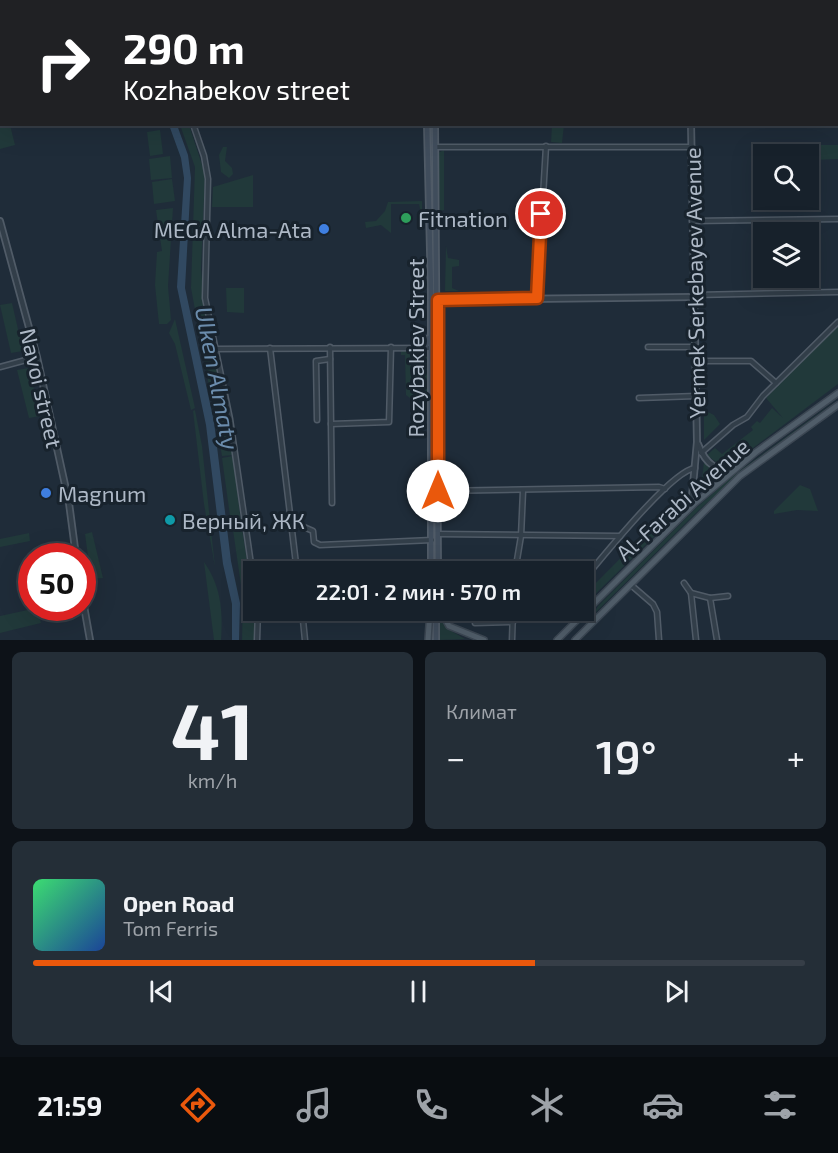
<!DOCTYPE html>
<html lang="ru">
<meta charset="utf-8">
<style>
:root{--surface:#17212b;--page:#242e37;--text:#f1f3f6;--muted:#9ea3a9;--line:#363e47;--accent:#ea580c}
body{margin:0;font-family:"Exo 2",sans-serif;background:var(--page);color:var(--text);height:100vh;display:flex;flex-direction:column;font-size:22px;white-space:nowrap}
*{box-sizing:border-box;margin:0}
p{font-size:20px;color:var(--muted)}
.icon{flex:none;width:33px;height:33px;fill:none;stroke:currentColor;stroke-width:2;stroke-linecap:round;stroke-linejoin:round}
.map{position:relative;height:640px;overflow:hidden}
.sheet{display:flex;flex-direction:column;gap:12px;padding:12px;background:#0d1218;flex:1}
.sheet>*{flex:none}
.guide{position:absolute;left:0px;top:0px;width:838px;height:126px;box-shadow:0 6px 24px #0002,0 0 0 2px var(--line);background:#202124;color:#fff;overflow:hidden}
.fabs{position:absolute;left:753px;top:144px;display:grid;gap:12px}
.fabs a{display:grid;place-items:center;width:66px;height:66px;border-radius:0px;background:var(--surface);box-shadow:0 6px 24px #0002,0 0 0 2px var(--line);font-size:30px}
.speed{position:absolute;left:18px;top:543px;display:flex;gap:12px;font-size:30px;font-weight:700;text-align:center}
.speed>*{display:grid;place-content:center;width:78px;height:78px;border-radius:50%;background:var(--surface);box-shadow:0 6px 24px #0002,0 0 0 2px var(--line);line-height:1}
.speed .limit{border:9px solid #d22;background:#fff;color:#111}
.pin{position:absolute;display:grid;place-items:center;width:51px;height:51px;color:#fff;margin:-26px;border:3px solid #fff;border-radius:50%;box-shadow:0 2px 6px #0007}
.me{position:absolute;width:66px;margin:-33px;rotate:0deg;stroke-linejoin:round;filter:drop-shadow(0 0 4px #0008)}
.turn{display:flex;align-items:center;gap:21px;height:126px;padding:0 24px;font-size:27px}
.turn .icon{width:78px;height:78px;stroke-width:2.5}
.turn b{display:block;font-size:42px;line-height:51px}
.big{font-size:45px;font-weight:600;line-height:1.1}
.sheet .tile{flex:1;display:flex;flex-direction:column;justify-content:center;gap:9px;min-width:0;padding:0 21px;border-radius:9px;background:var(--page)}
.sheet .dial{align-items:center;gap:0}
.dial b{font-size:78px;line-height:1}
.song{display:flex;align-items:center;gap:18px}
.cover{width:72px;height:72px;border-radius:9px;background:linear-gradient(135deg,hsl(140 70% 55%),hsl(220 70% 35%))}
.played{height:6px;border-radius:3px;background:linear-gradient(90deg,var(--accent) 65%,var(--line) 65%)}
.keys{display:flex;justify-content:space-around;direction:ltr}
.heat{display:flex;justify-content:space-between;align-items:center;font-size:33px;direction:ltr}
.sheet .tiles{flex:1;display:grid;gap:12px;grid-template-columns:1fr 1fr}
.tile:last-child{grid-column:span 2}
.trip{position:absolute;left:243px;top:561px;width:351px;height:60px;border-radius:0px;background:var(--surface);box-shadow:0 6px 24px #0002,0 0 0 2px var(--line);font-weight:600;line-height:60px;text-align:center}
.tabs{display:flex;height:96px;justify-content:space-around;align-items:center;background:#090d11;color:var(--muted)}
.tabs .icon{width:42px;height:42px}
.tabs .on{color:var(--accent)}
.tabs b{font-size:27px;color:var(--text)}
.map>svg:first-child{display:block}
.green{fill:#21393a}
.water{fill:#314961}
.lines{fill:none;stroke-linecap:round;stroke-linejoin:round}
.minor-casing{stroke:#505b67;stroke-width:7}
.tertiary-casing{stroke:#505b67;stroke-width:8}
.secondary-casing{stroke:#505b67;stroke-width:8}
.primary-casing{stroke:#3c4753;stroke-width:8}
.minor{stroke:#323e49;stroke-width:4}
.tertiary{stroke:#323e49;stroke-width:4.5}
.secondary{stroke:#404d5c;stroke-width:4.5}
.primary{stroke:#505d69;stroke-width:5}
.route-casing{stroke:#983908;stroke-width:15}
.route{stroke:#ea580c;stroke-width:10}
.leisure-dot{fill:#2e9e5b;stroke:#18232d;stroke-width:2}
.shop-dot{fill:#3f7fe0;stroke:#18232d;stroke-width:2}
.culture-dot{fill:#0f9aa8;stroke:#18232d;stroke-width:2}
.labels{text-anchor:middle;dominant-baseline:central;stroke-width:6;stroke-linejoin:round;paint-order:stroke}
.poi-label{font-size:22px;fill:#adb8c6;stroke:#18232d;text-anchor:start}
.street-label{font-size:22px;fill:#adb8c6;stroke:#18232d}
.water-label{font-size:24px;font-style:italic;fill:#6b8cac;stroke:#18232d}
</style>
<div class="map">
<svg width="838" height="640" viewBox="0 0 838 640">
<rect width="100%" height="100%" fill="#1f2c39"/>
<g class="green">
<polygon points="0,88 2,124 10,125 15,145 0,149"/>
<polygon points="180,125 189,125 205,174 201,269 205,309 233,455 222,456 191,288 195,167"/>
<polygon points="552,125 564,125 562,143 551,142"/>
<polygon points="160,130 163,154 150,156 147,132"/>
<polygon points="812,145 838,145 838,159 813,160"/>
<polygon points="223,147 227,147 225,161 232,168 233,174 229,178 221,172 219,155"/>
<polygon points="444,150 444,210 440,211 438,153"/>
<polygon points="170,156 172,178 151,180 149,159"/>
<polygon points="253,175 253,207 212,207 213,187"/>
<polygon points="172,179 175,201 154,204 152,182"/>
<polygon points="422,201 422,218 419,204 391,204 391,233 381,225 366,228 365,222 376,221 385,211 388,202"/>
<polygon points="173,208 168,286 171,320 167,324 159,324 155,285 157,252 162,251 156,210"/>
<polygon points="446,246 448,258 459,260 459,266 452,267 452,288 459,291 445,291"/>
<polygon points="226,288 244,288 244,313 227,312"/>
<polygon points="12,303 23,351 11,353 0,305"/>
<polygon points="175,319 195,408 191,410 175,344 169,333"/>
<polygon points="838,325 838,384 733,463 721,466 707,455 715,448 722,454 753,430 751,427 757,421 760,423 772,408 783,418 766,398"/>
<polygon points="401,350 421,350 427,357 428,411 414,411 410,398 406,395 405,355 401,355"/>
<polygon points="29,368 40,416 29,418 17,370"/>
<polygon points="838,399 736,477 699,510 592,616 598,606 697,507 734,475"/>
<polygon points="195,410 202,446 215,567 204,504 193,411"/>
<polygon points="704,410 714,415 720,424 704,440"/>
<polygon points="233,456 241,522 231,523 222,458"/>
<polygon points="704,462 722,474 702,489 701,487"/>
<polygon points="800,485 810,489 818,511 797,510 774,514 774,511"/>
<polygon points="690,494 665,526 584,605 584,595 683,495"/>
<polygon points="241,523 255,611 254,640 242,640 243,599 233,530"/>
<polygon points="92,532 103,578 91,579 85,534"/>
<polygon points="29,533 30,541 0,547 0,539"/>
<path d="M204 562C221 586 223 611 221 640H214Z"/>
<polygon points="37,608 41,623 0,633 0,616"/>
<polygon points="438,614 448,629 465,639 439,640"/>
</g>
<polygon class="water" points="169,125 177,125 188,155 191,178 185,288 214,422 231,561 240,603 239,640 232,640 232,604 223,564 206,425 177,287 184,178 181,158"/>
<g class="lines">
<g class="minor-casing">
<g id="minor">
<polyline points="177,0 177,2"/>
<polyline points="329,0 329,2"/>
<polyline points="776,0 776,2"/>
<polyline points="192,2 194,0"/>
<polyline points="556,2 556,0"/>
<polyline points="193,124 204,156 208,179 205,298 230,419 254,585"/>
<polyline points="435,147 692,147"/>
<polyline points="692,221 838,219"/>
<polyline points="695,295 838,292"/>
<polyline points="537,298 546,146"/>
<polyline points="330,347 332,503"/>
<polyline points="648,347 695,347"/>
<polyline points="270,348 297,572"/>
<polyline points="215,349 438,348"/>
<polyline points="696,361 751,361 776,383"/>
<polyline points="0,367 37,357"/>
<polyline points="639,398 696,396"/>
<polyline points="317,420 316,361 330,359"/>
<polyline points="331,424 389,422 391,347"/>
<polyline points="701,453 733,425 747,417 763,396 838,322"/>
<polyline points="438,491 659,487 665,489"/>
<polyline points="290,521 313,531 314,542 320,545 432,540"/>
<polyline points="438,534 620,536"/>
<polyline points="515,572 521,536 523,491"/>
<path d="M584 579C602 558 671 471 695 468"/>
<polyline points="684,583 691,593 696,640"/>
<polyline points="631,585 653,604 657,612 659,640"/>
<polyline points="691,593 710,598 728,596"/>
<polyline points="710,598 717,640"/>
<polyline points="302,610 305,640"/>
<polyline points="475,623 513,622"/>
<polyline points="257,640 258,610"/>
<polyline points="512,640 513,610"/>
</g>
</g>
<g class="tertiary-casing">
<g id="tertiary">
<polyline points="687,0 687,2"/>
<polyline points="146,2 151,0"/>
<polyline points="157,2 160,0"/>
<polyline points="0,46 2,45"/>
<polyline points="837,50 838,50"/>
<polyline points="0,221 37,357 69,503 76,556"/>
<polyline points="431,300 695,297"/>
<path d="M698 444C705 463 718 476 738 465"/>
<polyline points="676,519 692,496 697,442 691,124"/>
<polyline points="82,595 90,640"/>
</g>
</g>
<g class="secondary-casing">
<g id="secondary">
<polyline points="429,0 429,2"/>
<polyline points="427,124 431,292 431,572"/>
<polyline points="435,124 438,572"/>
<polyline points="425,348 429,338"/>
<polyline points="436,640 436,610"/>
</g>
</g>
<g class="primary-casing">
<g id="primary">
<polyline points="440,610 449,626 484,640"/>
<polyline points="428,640 430,610"/>
<polyline points="557,640 695,503 756,452 838,393"/>
<polyline points="575,640 740,476 838,405"/>
</g>
</g>
<use href="#minor" class="minor"/>
<use href="#tertiary" class="tertiary"/>
<use href="#secondary" class="secondary"/>
<use href="#primary" class="primary"/>
</g>
<g class="lines">
<g class="route-casing">
<polyline id="route" points="438,491 438,300 537,298 541,214"/>
</g>
<use href="#route" class="route"/>
</g>
<circle class="leisure-dot" cx="406" cy="218" r="6"/>
<g class="shop-dot">
<circle cx="324" cy="229" r="6"/>
<circle cx="46" cy="493" r="6"/>
</g>
<circle class="culture-dot" cx="170" cy="520" r="6"/>
<g class="labels">
<g class="poi-label">
<text x="418" y="218">Fitnation</text>
<text x="312" y="229" text-anchor="end">MEGA Alma-Ata</text>
<text x="58" y="493">Magnum</text>
<text x="182" y="520">Верный, ЖК</text>
</g>
<g class="street-label">
<text transform="translate(694 283) rotate(-91)">Yermek Serkebayev Avenue</text>
<text transform="translate(415 348) rotate(-90)">Rozybakiev Street</text>
<text transform="translate(42 388) rotate(77)">Navoi street</text>
<text transform="translate(682 499) rotate(-42)">Al-Farabi Avenue</text>
</g>
<g class="water-label">
<text transform="translate(218 378) rotate(79)">Ulken Almaty</text>
</g>
</g>
</svg>
<div class="fabs">
<a><svg class="icon" aria-label="search" viewBox="0 0 24 24"><circle cx="10" cy="10" r="6"/><path d="M15 15l6 6"/></svg></a>
<a><svg class="icon" aria-label="layers" viewBox="0 0 24 24"><path d="M12 4l9 5-9 5-9-5zM3 14l9 5 9-5"/></svg></a>
</div>
<div class="speed"><div class="limit">50</div></div>
<div class="pin" style="left:541px;top:214px;background:#d93025"><svg class="icon" aria-label="arrive" viewBox="0 0 24 24"><path d="M6 21V4h12l-3 4 3 4H6"/></svg></div>
<svg class="me" style="left:438px;top:491px" viewBox="-20 -20 40 40"><circle r="19" fill="#fff"/><path d="M0-13L10 11 0 6-10 11z" fill="#ea580c"/></svg>
<div class="trip">22:01 · 2 мин · 570 m</div>
<div class="guide">
<div class="turn"><svg class="icon" aria-label="right" viewBox="0 0 24 24"><path d="M7 20v-9h11M14 6l5 5-5 5"/></svg><div><b>290 m</b>Kozhabekov street</div></div>
</div>
</div>
<section class="sheet">
<div class="tiles">
<div class="tile dial"><b>41</b><p>km/h</p></div>
<div class="tile"><p>Климат</p>
<div class="heat"><a>−</a><b class="big">19°</b><a>+</a></div>
</div>
<div class="tile">
<div class="song"><i class="cover"></i><div><b>Open Road</b><p>Tom Ferris</p></div></div>
<div class="played"></div>
<div class="keys"><svg class="icon" aria-label="previous" viewBox="0 0 24 24"><path d="M18 5L8 12l10 7zM5 5v14"/></svg><svg class="icon" aria-label="pause" viewBox="0 0 24 24"><path d="M8 5v14M16 5v14"/></svg><svg class="icon" aria-label="next" viewBox="0 0 24 24"><path d="M6 5l10 7-10 7zM19 5v14"/></svg></div>
</div>
</div>
</section>
<nav class="tabs">
<b>21:59</b>
<svg class="icon on" aria-label="directions" viewBox="0 0 24 24"><path d="M12 3l9 9-9 9-9-9zM9 14v-3h6M13 9l2 2-2 2"/></svg>
<svg class="icon" aria-label="music" viewBox="0 0 24 24"><path d="M9 18V5l10-2v13"/><circle cx="6" cy="18" r="3"/><circle cx="16" cy="16" r="3"/></svg>
<svg class="icon" aria-label="phone" viewBox="0 0 24 24"><path d="M5 4h4l2 5-3 2q2 4 5 5l2-3 5 2v4C11 20 4 13 5 4z"/></svg>
<svg class="icon" aria-label="climate" viewBox="0 0 24 24"><path d="M12 3v18M4 7l16 10M4 17L20 7"/></svg>
<svg class="icon" aria-label="car" viewBox="0 0 24 24"><path d="M5 17H2v-5l4-1 3-4h7l3 4 3 1v5h-3M9 17h6M6 11h13"/><circle cx="7" cy="17" r="2"/><circle cx="17" cy="17" r="2"/></svg>
<svg class="icon" aria-label="filters" viewBox="0 0 24 24"><path d="M4 7h16M4 17h16"/><circle cx="9" cy="7" r="2"/><circle cx="15" cy="17" r="2"/></svg>
</nav>
